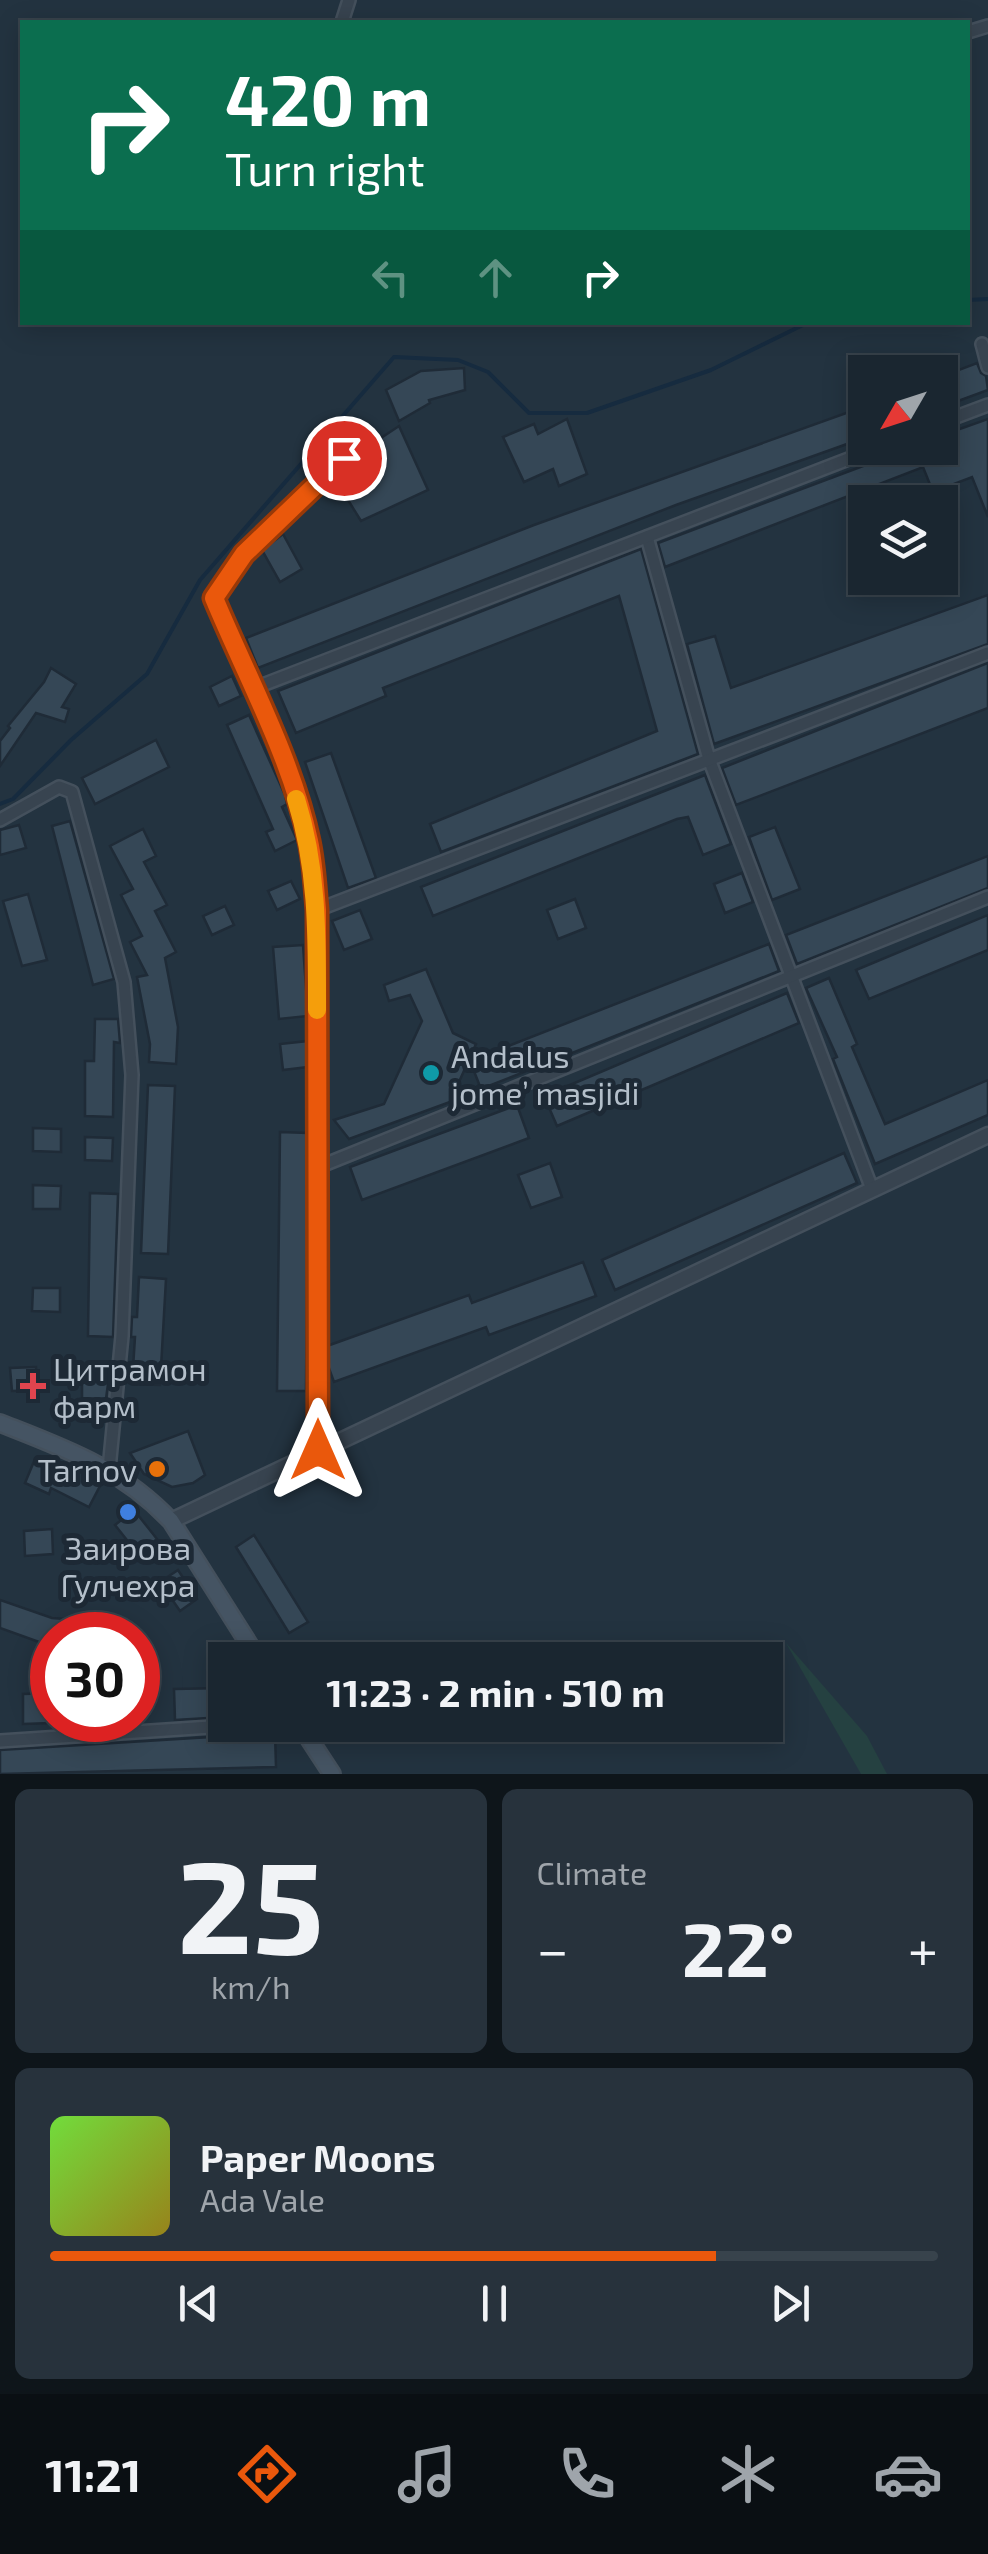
<!DOCTYPE html>
<meta charset="utf-8">
<style>
:root{--surface:#1a2630;--page:#27323c;--text:#f1f3f6;--muted:#9fa5ab;--line:#38434c;--accent:#ea580c}
body{margin:0;font-family:"Exo 2",sans-serif;background:var(--page);color:var(--text);height:100vh;display:flex;flex-direction:column;font-size:38px;white-space:nowrap}
*{box-sizing:border-box;margin:0}
p{font-size:32px;color:var(--muted)}
.icon{flex:none;width:55px;height:55px;fill:none;stroke:currentColor;stroke-width:2;stroke-linecap:round;stroke-linejoin:round}
.map{position:relative;height:1774px;overflow:hidden}
.drawer{display:flex;flex-direction:column;gap:15px;padding:15px;background:#0e151a;flex:1}
.drawer>*{flex:none}
.guide{position:absolute;left:20px;top:20px;width:950px;height:305px;border-radius:0px;box-shadow:0 5px 25px #0003,0 0 0 2px var(--line);background:#0b6e4f;color:#fff;overflow:hidden}
.needle{width:65px;rotate:231deg}
.fabs{position:absolute;left:848px;top:355px;display:grid;gap:20px}
.fabs a{display:grid;place-items:center;width:110px;height:110px;border-radius:0px;background:var(--surface);box-shadow:0 5px 25px #0003,0 0 0 2px var(--line);font-size:50px}
.speed{position:absolute;left:30px;top:1612px;display:flex;gap:20px;font-size:50px;font-weight:700;text-align:center}
.speed>*{display:grid;place-content:center;width:130px;height:130px;border-radius:50%;background:var(--surface);box-shadow:0 5px 25px #0003,0 0 0 2px var(--line);line-height:1}
.speed .limit{border:15px solid #d22;background:#fff;color:#111}
.pin{position:absolute;display:grid;place-items:center;width:85px;height:85px;color:#fff;margin:-42px;border:5px solid #fff;border-radius:50%;box-shadow:0 2px 10px #0007}
.me{position:absolute;width:110px;margin:-55px;rotate:0deg;stroke-linejoin:round;filter:drop-shadow(0 0 8px #0008)}
.turn{display:flex;align-items:center;gap:35px;height:210px;padding:0 40px;font-size:45px}
.turn .icon{width:130px;height:130px;stroke-width:2.5}
.turn b{display:block;font-size:70px;line-height:85px}
.lanes{display:flex;align-items:center;height:95px;padding:0 40px;background:#0003;justify-content:center;gap:50px;direction:ltr}
.lanes .off{opacity:.35}
.big{font-size:75px;font-weight:700;line-height:1.1}
.drawer .card{flex:1;display:flex;flex-direction:column;justify-content:center;gap:15px;min-width:0;padding:0 35px;border-radius:15px;background:var(--page)}
.drawer .dial{align-items:center;gap:0}
.dial b{font-size:130px;line-height:1}
.song{display:flex;align-items:center;gap:30px}
.cover{width:120px;height:120px;border-radius:15px;background:linear-gradient(135deg,hsl(100 70% 55%),hsl(50 70% 35%))}
.played{height:10px;border-radius:5px;background:linear-gradient(90deg,var(--accent) 75%,var(--line) 75%)}
.keys{display:flex;justify-content:space-around;direction:ltr}
.heat{display:flex;justify-content:space-between;align-items:center;font-size:55px;direction:ltr}
.drawer .tiles{flex:1;display:grid;gap:15px;grid-template-columns:1fr 1fr}
.card:last-child{grid-column:span 2}
.trip{position:absolute;left:208px;top:1642px;width:575px;height:100px;border-radius:0px;background:var(--surface);box-shadow:0 5px 25px #0003,0 0 0 2px var(--line);font-weight:700;line-height:100px;text-align:center}
.dock{display:flex;height:160px;justify-content:space-around;align-items:center;background:#0a0f13;color:var(--muted)}
.dock .icon{width:70px;height:70px}
.dock .current{color:var(--accent)}
.dock b{font-size:45px;color:var(--text)}
.map>svg:first-child{display:block}
.green{fill:#254141}
.lines{fill:none;stroke-linecap:round;stroke-linejoin:round}
.stream{stroke:#162b3f;stroke-width:4}
.building{fill:#354756;stroke:#1f2b37;stroke-width:2.5}
.minor-casing{stroke:#44505c;stroke-width:16}
.tertiary-casing{stroke:#44505c;stroke-width:19}
.secondary-casing{stroke:#44505c;stroke-width:20}
.minor{stroke:#384450;stroke-width:11}
.tertiary{stroke:#384450;stroke-width:14}
.secondary{stroke:#455463;stroke-width:15}
.route-casing{stroke:#983908;stroke-width:25}
.route{stroke:#ea580c;stroke-width:18}
.slow{stroke:#f59e0b;stroke-width:18}
.culture-dot{fill:#0f9aa8;stroke:#1d2935;stroke-width:4}
.health-dot{fill:#e0444e;stroke:#1d2935;stroke-width:4}
.food-dot{fill:#e8710a;stroke:#1d2935;stroke-width:4}
.shop-dot{fill:#3f7fe0;stroke:#1d2935;stroke-width:4}
.labels{text-anchor:middle;dominant-baseline:central;stroke-width:10;stroke-linejoin:round;paint-order:stroke}
.poi-label{font-size:32px;fill:#b4bfca;stroke:#1d2935;text-anchor:start}
</style>
<div class="map">
<svg width="988" height="1774" viewBox="0 0 988 1774">
<rect width="100%" height="100%" fill="#233340"/>
<polygon class="green" points="786,1643 867,1736 887,1774 861,1774"/>
<g class="lines">
<g class="stream">
<polyline points="968,300 988,299"/>
<polyline points="0,804 13,799 71,740 147,674 200,580 394,357 458,360 488,372 529,413 587,413 711,370 809,322"/>
</g>
</g>
<g class="building">
<polygon points="977,363 981,373 986,376 988,390 942,407 940,377"/>
<polygon points="464,368 465,390 429,400 430,403 399,421 386,390 421,371"/>
<polygon points="865,400 865,437 861,439 676,505 258,668 246,638 534,525 852,411 850,405"/>
<polygon points="567,419 587,474 559,486 553,469 524,482 503,437 534,424 538,434"/>
<polygon points="988,419 988,517 972,477 933,492 923,467 665,567 658,543 911,448 940,448 940,436"/>
<polygon points="399,426 428,490 361,521 335,479 369,446"/>
<polygon points="283,534 302,569 280,582 262,550"/>
<polygon points="641,549 698,754 441,852 430,824 657,731 619,596 383,688 386,696 296,733 278,691"/>
<polygon points="988,595 988,644 714,744 687,644 715,636 731,688"/>
<polygon points="988,663 988,708 736,805 722,768"/>
<polygon points="51,668 76,684 62,707 69,709 65,722 36,713 0,766 0,741 10,728 8,726 44,682"/>
<polygon points="232,676 241,696 219,706 210,687"/>
<polygon points="249,715 285,795 287,804 282,807 297,840 275,851 266,832 273,829 227,725"/>
<polygon points="156,740 169,767 95,804 82,778"/>
<polygon points="331,753 376,878 348,888 305,762"/>
<polygon points="705,775 731,844 703,855 688,817 677,819 433,916 421,887"/>
<polygon points="70,821 114,979 93,985 52,826"/>
<polygon points="19,825 26,848 0,855 0,830"/>
<polygon points="775,827 800,889 772,900 749,837"/>
<polygon points="143,829 156,856 144,862 167,905 155,911 176,952 165,958 178,1027 176,1064 149,1062 150,1044 137,977 147,975 130,942 142,936 121,895 133,889 110,846"/>
<polygon points="988,856 988,888 797,964 786,935"/>
<polygon points="742,873 753,902 725,913 714,884"/>
<polygon points="291,881 300,899 277,910 268,891"/>
<polygon points="28,894 47,960 22,966 3,901"/>
<polygon points="575,899 586,928 558,939 547,910"/>
<polygon points="225,906 234,925 212,935 203,916"/>
<polygon points="360,910 372,939 344,950 332,921"/>
<polygon points="988,915 988,950 869,999 856,970"/>
<polygon points="769,944 779,971 481,1089 470,1061"/>
<polygon points="303,945 308,1016 279,1019 273,947"/>
<polygon points="426,969 453,1033 476,1044 450,1102 349,1139 334,1120 384,1104 422,1021 410,995 389,1001 384,985"/>
<polygon points="829,978 857,1044 852,1047 885,1124 988,1080 988,1115 875,1164 833,1059 837,1057 806,988"/>
<polygon points="787,993 799,1023 557,1126 544,1096"/>
<polygon points="95,1019 118,1019 120,1043 114,1042 113,1117 85,1116 85,1061 94,1061"/>
<polygon points="308,1041 308,1067 283,1070 280,1044"/>
<polygon points="148,1085 175,1086 168,1254 141,1253"/>
<polygon points="517,1105 529,1138 362,1200 350,1167"/>
<polygon points="33,1128 61,1129 61,1152 33,1151"/>
<polygon points="280,1132 308,1133 306,1391 277,1391"/>
<polygon points="85,1137 113,1138 112,1161 85,1160"/>
<polygon points="844,1153 857,1183 615,1290 602,1260"/>
<polygon points="550,1163 562,1197 531,1208 518,1175"/>
<polygon points="33,1185 61,1186 60,1209 33,1209"/>
<polygon points="90,1193 118,1194 113,1337 88,1336"/>
<polygon points="583,1262 596,1296 489,1335 486,1327 334,1382 327,1363 327,1346 469,1295 472,1303"/>
<polygon points="139,1277 166,1279 160,1385 132,1384 135,1337 131,1337 132,1317 137,1317"/>
<polygon points="33,1288 60,1288 60,1312 32,1311"/>
<polygon points="36,1367 37,1390 12,1391 10,1368"/>
<polygon points="82,1375 109,1376 106,1399 82,1398"/>
<polygon points="188,1431 205,1475 193,1483 172,1487 144,1474 130,1453"/>
<polygon points="35,1459 73,1476 76,1469 102,1482 89,1507 51,1488 49,1494 25,1483"/>
<polygon points="134,1510 157,1539 138,1554 115,1525"/>
<polygon points="52,1529 53,1554 25,1556 24,1531"/>
<polygon points="254,1535 308,1622 289,1633 236,1547"/>
<polygon points="178,1570 197,1599 180,1611 160,1582"/>
<polygon points="0,1600 52,1618 79,1620 78,1635 52,1635 52,1643 39,1642 0,1628"/>
<polygon points="225,1688 225,1717 175,1720 174,1689"/>
<polygon points="52,1693 52,1723 23,1724 23,1694"/>
<polygon points="275,1733 276,1767 0,1774 0,1750"/>
</g>
<g class="lines">
<g class="minor-casing">
<g id="minor">
<polyline points="342,22 349,0"/>
<polyline points="968,32 988,26"/>
<polyline points="982,344 988,367"/>
<polyline points="940,423 988,405"/>
<polyline points="647,537 709,759 872,1189"/>
<polyline points="252,689 877,448"/>
<polyline points="0,820 59,787 72,792 124,982 132,1075 122,1336 109,1469"/>
<polyline points="317,910 988,653"/>
<polyline points="316,1168 988,897"/>
<polyline points="318,1451 317,910 309,841 287,771 214,598 244,554 368,434"/>
<polyline points="0,1741 241,1725"/>
</g>
</g>
<g class="tertiary-casing">
<polyline id="tertiary" points="171,1521 988,1135"/>
</g>
<g class="secondary-casing">
<g id="secondary">
<path d="M0 1423C66 1449 121 1468 171 1521L259 1660"/>
<polyline points="300,1725 332,1774"/>
</g>
</g>
<use href="#minor" class="minor"/>
<use href="#tertiary" class="tertiary"/>
<use href="#secondary" class="secondary"/>
</g>
<g class="lines">
<g class="route-casing">
<path id="route" d="M318 1450 317 910C315 887 314 864 309 841 292 759 246 675 214 598L244 554 344 458"/>
</g>
<use href="#route" class="route"/>
<path class="slow" d="M296 799C318 869 317 937 317 1010"/>
</g>
<circle class="culture-dot" cx="431" cy="1073" r="10"/>
<path class="health-dot" d="M28 1371h10v10h10v10h-10v10h-10v-10h-10v-10h10z"/>
<circle class="food-dot" cx="157" cy="1469" r="10"/>
<circle class="shop-dot" cx="128" cy="1512" r="10"/>
<g class="labels">
<g class="poi-label">
<text x="451" y="1055">Andalus<tspan x="451" dy="37">jome’ masjidi</tspan></text>
<text x="53" y="1368">Цитрамон<tspan x="53" dy="37">фарм</tspan></text>
<text x="137" y="1469" text-anchor="end">Tarnov</text>
<text x="128" y="1547" text-anchor="middle">Заирова<tspan x="128" dy="37">Гулчехра</tspan></text>
</g>
</g>
</svg>
<div class="fabs">
<a><svg class="needle" viewBox="-14 -14 28 28"><path d="M0-13l5 13h-10z" fill="#e53935"/><path d="M0 13l5-13h-10z" fill="#9fa5ab"/></svg></a>
<a><svg class="icon" aria-label="layers" viewBox="0 0 24 24"><path d="M12 4l9 5-9 5-9-5zM3 14l9 5 9-5"/></svg></a>
</div>
<div class="speed"><div class="limit">30</div></div>
<div class="pin" style="left:344px;top:458px;background:#d93025"><svg class="icon" aria-label="arrive" viewBox="0 0 24 24"><path d="M6 21V4h12l-3 4 3 4H6"/></svg></div>
<svg class="me" style="left:318px;top:1450px" viewBox="-20 -20 40 40"><path d="M0-17L14 15 0 8-14 15z" fill="#ea580c" stroke="#fff" stroke-width="4"/></svg>
<div class="trip">11:23 · 2 min · 510 m</div>
<div class="guide">
<div class="turn"><svg class="icon" aria-label="right" viewBox="0 0 24 24"><path d="M7 20v-9h11M14 6l5 5-5 5"/></svg><div><b>420 m</b>Turn right</div></div>
<div class="lanes"><svg class="icon off" aria-label="left" viewBox="0 0 24 24"><path d="M17 20v-9H6M10 6l-5 5 5 5"/></svg><svg class="icon off" aria-label="ahead" viewBox="0 0 24 24"><path d="M12 20V5M6 11l6-6 6 6"/></svg><svg class="icon" aria-label="right" viewBox="0 0 24 24"><path d="M7 20v-9h11M14 6l5 5-5 5"/></svg></div>
</div>
</div>
<section class="drawer">
<div class="tiles">
<div class="card dial"><b>25</b><p>km/h</p></div>
<div class="card"><p>Climate</p>
<div class="heat"><a>−</a><b class="big">22°</b><a>+</a></div>
</div>
<div class="card">
<div class="song"><i class="cover"></i><div><b>Paper Moons</b><p>Ada Vale</p></div></div>
<div class="played"></div>
<div class="keys"><svg class="icon" aria-label="previous" viewBox="0 0 24 24"><path d="M18 5L8 12l10 7zM5 5v14"/></svg><svg class="icon" aria-label="pause" viewBox="0 0 24 24"><path d="M8 5v14M16 5v14"/></svg><svg class="icon" aria-label="next" viewBox="0 0 24 24"><path d="M6 5l10 7-10 7zM19 5v14"/></svg></div>
</div>
</div>
</section>
<nav class="dock">
<b>11:21</b>
<svg class="icon current" aria-label="directions" viewBox="0 0 24 24"><path d="M12 3l9 9-9 9-9-9zM9 14v-3h6M13 9l2 2-2 2"/></svg>
<svg class="icon" aria-label="music" viewBox="0 0 24 24"><path d="M9 18V5l10-2v13"/><circle cx="6" cy="18" r="3"/><circle cx="16" cy="16" r="3"/></svg>
<svg class="icon" aria-label="phone" viewBox="0 0 24 24"><path d="M5 4h4l2 5-3 2q2 4 5 5l2-3 5 2v4C11 20 4 13 5 4z"/></svg>
<svg class="icon" aria-label="climate" viewBox="0 0 24 24"><path d="M12 3v18M4 7l16 10M4 17L20 7"/></svg>
<svg class="icon" aria-label="car" viewBox="0 0 24 24"><path d="M5 17H2v-5l4-1 3-4h7l3 4 3 1v5h-3M9 17h6M6 11h13"/><circle cx="7" cy="17" r="2"/><circle cx="17" cy="17" r="2"/></svg>
</nav>
